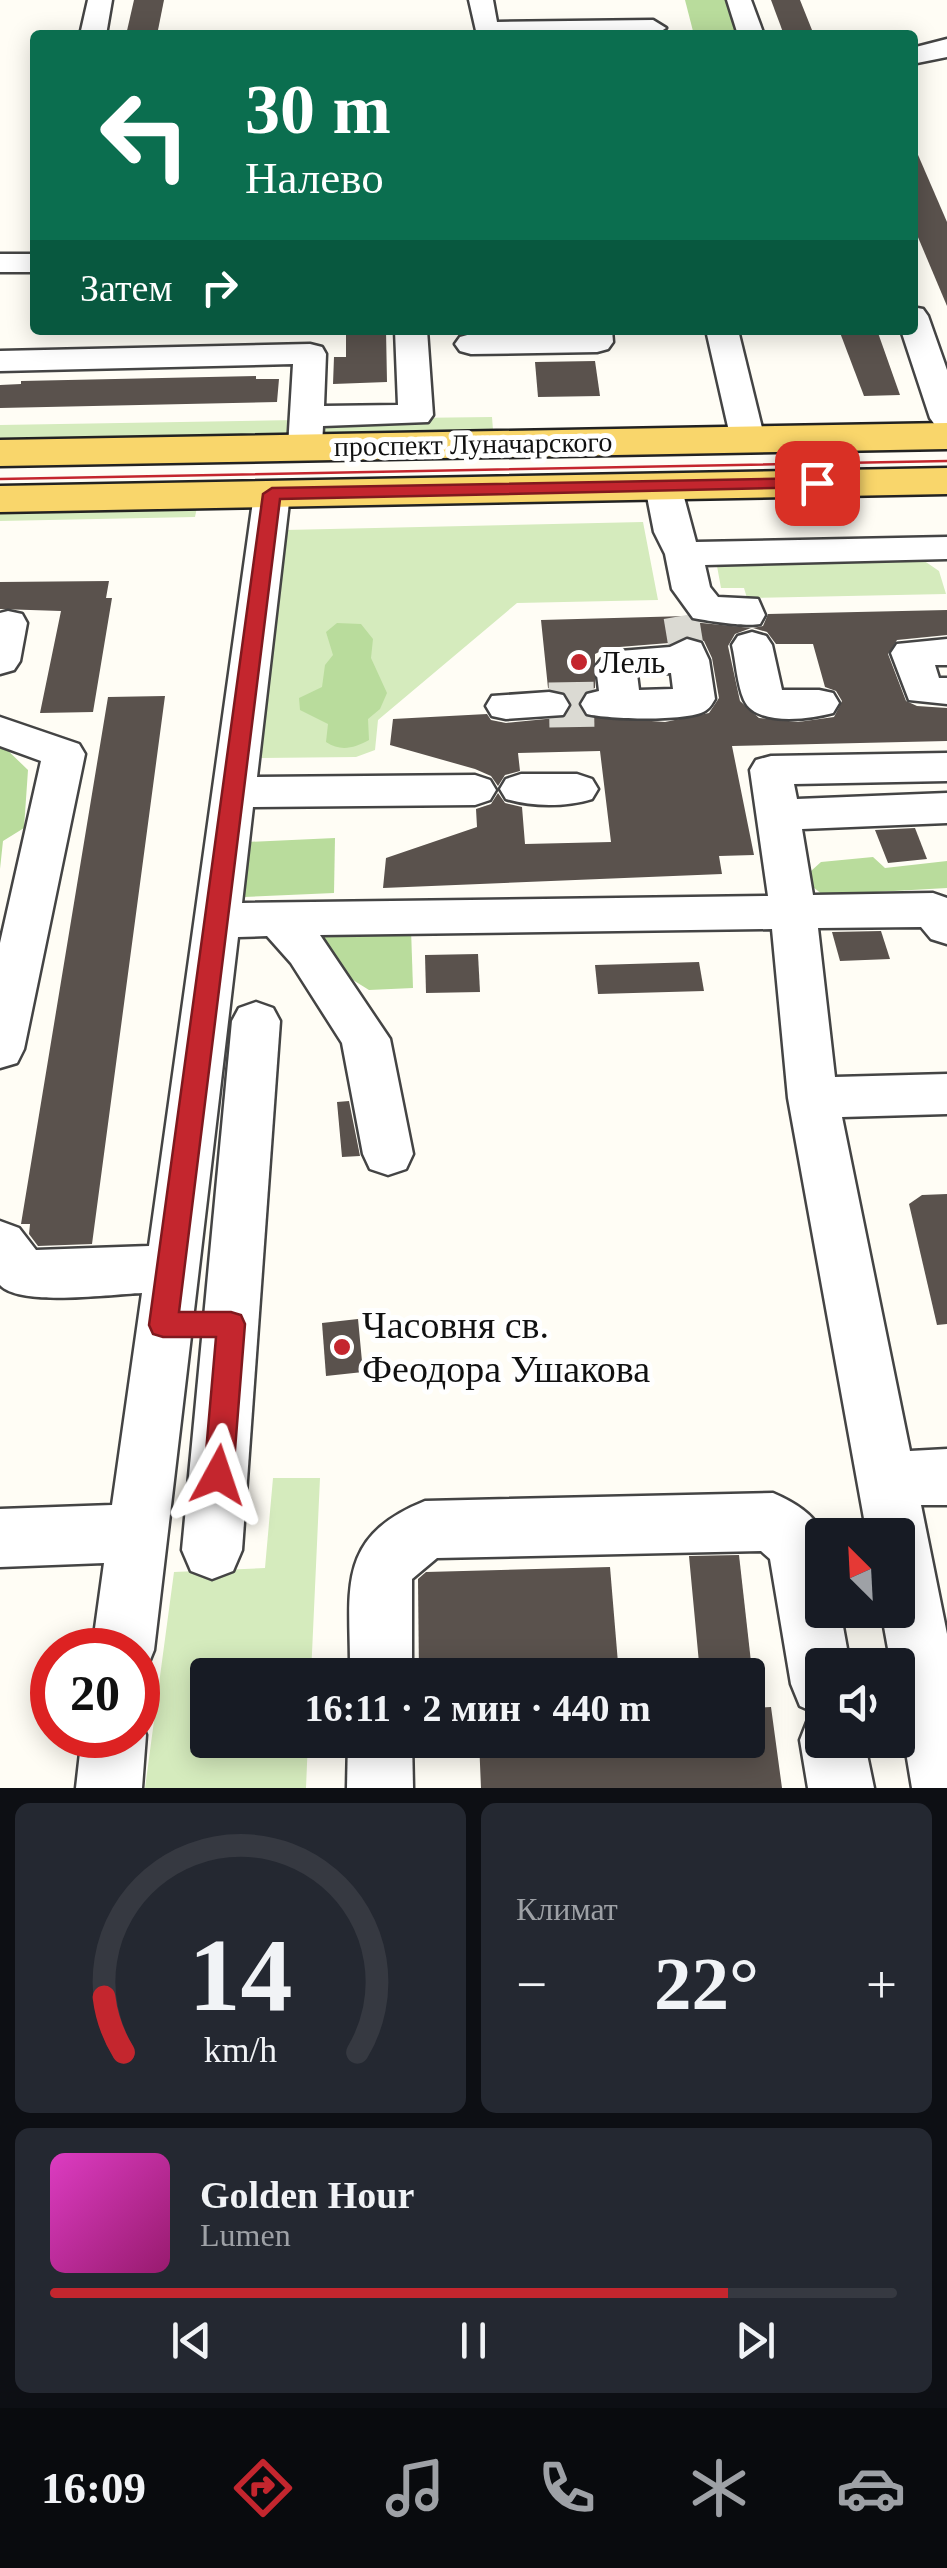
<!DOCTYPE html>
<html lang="ru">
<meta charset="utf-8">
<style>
:root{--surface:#171b24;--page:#242831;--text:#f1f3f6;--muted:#9ea1a6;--line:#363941;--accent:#c4262e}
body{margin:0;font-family:Georgia,serif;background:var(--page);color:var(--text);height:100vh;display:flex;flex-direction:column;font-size:38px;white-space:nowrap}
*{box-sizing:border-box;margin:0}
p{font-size:32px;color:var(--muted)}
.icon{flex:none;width:55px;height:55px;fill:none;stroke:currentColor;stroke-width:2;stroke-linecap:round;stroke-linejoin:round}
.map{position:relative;height:1788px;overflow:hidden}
.side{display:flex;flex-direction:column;gap:15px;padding:15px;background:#0d0f14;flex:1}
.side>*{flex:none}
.top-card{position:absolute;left:30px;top:30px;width:888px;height:305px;border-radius:10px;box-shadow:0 5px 25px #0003;background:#0b6e4f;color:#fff;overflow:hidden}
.needle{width:65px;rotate:336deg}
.controls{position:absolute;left:805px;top:1518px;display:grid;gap:20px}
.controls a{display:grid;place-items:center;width:110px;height:110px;border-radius:10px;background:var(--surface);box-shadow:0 5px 25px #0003;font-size:50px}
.speed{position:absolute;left:30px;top:1628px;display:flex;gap:20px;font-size:50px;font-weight:700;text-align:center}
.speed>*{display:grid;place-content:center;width:130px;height:130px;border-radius:50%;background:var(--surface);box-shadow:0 5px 25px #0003;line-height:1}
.speed .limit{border:15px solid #d22;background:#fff;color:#111}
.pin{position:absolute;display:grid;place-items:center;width:85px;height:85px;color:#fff;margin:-42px;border-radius:20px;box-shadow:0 5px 15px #0006}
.me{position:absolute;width:110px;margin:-55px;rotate:5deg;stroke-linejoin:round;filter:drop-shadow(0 0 8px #0008)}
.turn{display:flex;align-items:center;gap:35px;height:210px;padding:0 50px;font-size:45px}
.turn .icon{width:130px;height:130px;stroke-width:2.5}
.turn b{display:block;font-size:70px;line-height:85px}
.then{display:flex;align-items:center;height:95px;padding:0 50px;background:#0003;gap:20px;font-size:38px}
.big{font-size:75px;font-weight:600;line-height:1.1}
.side .tile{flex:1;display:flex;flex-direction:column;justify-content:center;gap:15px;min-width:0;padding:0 35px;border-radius:15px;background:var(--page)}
.side .dial{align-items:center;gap:0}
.dial svg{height:260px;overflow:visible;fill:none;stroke:var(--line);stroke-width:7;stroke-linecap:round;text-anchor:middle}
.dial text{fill:var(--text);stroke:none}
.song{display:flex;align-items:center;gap:30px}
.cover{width:120px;height:120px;border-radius:15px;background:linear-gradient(135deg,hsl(310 70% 55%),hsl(320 70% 35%))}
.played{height:10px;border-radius:5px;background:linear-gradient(90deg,var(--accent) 80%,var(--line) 80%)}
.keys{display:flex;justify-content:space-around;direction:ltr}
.heat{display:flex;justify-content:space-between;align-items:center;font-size:55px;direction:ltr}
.side .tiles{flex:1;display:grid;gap:15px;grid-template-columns:1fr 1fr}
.tile:last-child{grid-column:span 2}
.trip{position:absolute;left:190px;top:1658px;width:575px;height:100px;border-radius:10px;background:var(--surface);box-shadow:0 5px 25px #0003;font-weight:600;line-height:100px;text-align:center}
.tabs{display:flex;height:160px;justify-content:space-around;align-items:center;background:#090b0e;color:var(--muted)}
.tabs .icon{width:70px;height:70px}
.tabs .selected{color:var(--accent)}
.tabs b{font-size:45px;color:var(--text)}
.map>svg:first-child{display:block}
.green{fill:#d5ebbd}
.forest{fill:#b9dc9c}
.building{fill:#5a524d;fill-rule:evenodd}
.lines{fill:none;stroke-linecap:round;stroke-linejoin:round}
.minor-tunnel-far1{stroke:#dbdad3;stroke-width:35;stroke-dasharray:35 18;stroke-linecap:butt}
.minor-tunnel{stroke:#dbdad3;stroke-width:45;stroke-dasharray:45 22;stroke-linecap:butt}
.minor-casing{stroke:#444;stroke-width:5}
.major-casing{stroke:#222;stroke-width:5}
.minor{fill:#fff;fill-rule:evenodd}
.major{fill:#f9d66b;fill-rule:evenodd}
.tram{stroke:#c4262e;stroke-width:2.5}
.route{fill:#c4262e;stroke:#7f191e;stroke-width:2.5}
.poi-dot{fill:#c4262e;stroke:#fff;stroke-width:4}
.labels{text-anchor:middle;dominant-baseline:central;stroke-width:10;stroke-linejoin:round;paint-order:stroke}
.far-street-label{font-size:28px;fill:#111;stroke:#fff}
.poi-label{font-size:32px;fill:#111;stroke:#fff;text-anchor:start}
.near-poi-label{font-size:38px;fill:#111;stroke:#fff;text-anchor:start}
</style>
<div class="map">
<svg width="947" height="1788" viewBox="0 0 947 1788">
<rect width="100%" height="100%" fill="#fffdf5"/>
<g class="green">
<polygon points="492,417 493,430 318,433 328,419"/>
<polygon points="296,420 295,433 0,439 0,425"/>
<polygon points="197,507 195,517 0,521 0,510"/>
<polygon points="643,522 658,600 517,603 378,720 375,750 356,757 260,758 285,530"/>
<polygon points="923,560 939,571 946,594 747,598 744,588 721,588 717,566"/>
<polygon points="273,1478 320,1478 311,1675 208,1675 208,1740 308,1740 306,1788 145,1788 174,1572 265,1568"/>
</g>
<g class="forest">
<polygon points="685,0 733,0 744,35 694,35"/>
<path d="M337 623 361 624 373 639 371 658 387 693 380 709 368 719 369 740C354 748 341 752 326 742L328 724 300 710 299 698 322 687 325 665 333 655 326 632Z"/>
<polygon points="0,743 28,770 24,828 3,841 0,869"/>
<polygon points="335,838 334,893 244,897 247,842"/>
<polygon points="873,857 885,868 947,861 947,888 823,895 813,887 811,871 821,862"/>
<polygon points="313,929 411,929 413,988 369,990 324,962"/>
</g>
<g class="building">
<polygon points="134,0 164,0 157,35 126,35"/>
<polygon points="771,0 800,0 814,35 784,35"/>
<polygon points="912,141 947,222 947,306 912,223"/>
<polygon points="346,330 386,330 387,382 333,384 334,357 346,357"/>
<polygon points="839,330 877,330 900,395 864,396"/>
<polygon points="595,361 600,396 538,397 535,362"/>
<polygon points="256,376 256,379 279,379 277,402 0,408 0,385 21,384 21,381"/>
<polygon points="109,581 106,598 112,598 93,712 40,713 61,611 0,609 0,582"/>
<path d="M947 610V635L897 640 888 654 906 701 917 706 947 708V741L732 746 754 855 719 856 722 874 383 888 386 858 477 827 476 809 491 804 498 793 505 803 522 807 525 844 611 842 600 751 518 753 520 771 505 775 498 786 491 776 475 769 390 745 393 719 487 714 491 720 506 723 566 717 572 707 566 693 548 688 541 620 687 616 692 622 751 628 735 634 728 646 740 701 759 718 798 722 834 717 842 701 836 691 825 687 813 644H776L767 632 753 628 763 626 768 614ZM685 636 704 641 712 658 719 698 709 713 665 722 584 716 578 702 584 692 595 688V654L607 648 669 643Z"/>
<polygon points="165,696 92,1244 38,1246 29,1234 30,1224 21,1224 108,697"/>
<polygon points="915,828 927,859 888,863 875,830"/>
<polygon points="881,931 890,959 840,961 832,932"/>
<polygon points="478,954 480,992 426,993 425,955"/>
<polygon points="699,962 704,991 598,994 595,965"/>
<polygon points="349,1101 360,1156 342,1157 337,1102"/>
<polygon points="947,1194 947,1324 937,1325 909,1204 922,1195"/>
<polygon points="358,1319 363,1372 326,1376 322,1323"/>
<polygon points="739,1555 751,1662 699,1663 689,1556"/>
<polygon points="610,1567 619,1675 419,1675 418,1579 426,1572"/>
<polygon points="771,1707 782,1788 481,1788 479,1740 748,1740 748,1708"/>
</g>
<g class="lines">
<polyline class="minor-tunnel-far1" points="681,616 687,652"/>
<polyline class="minor-tunnel" points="549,705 601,704"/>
<g class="minor-casing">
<g id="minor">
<polygon points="88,0 112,0 106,35 80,35"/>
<polygon points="469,0 493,0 497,22 653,20 666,28 655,35 477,35"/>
<polygon points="727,0 751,0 764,35 738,35"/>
<polygon points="947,39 947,57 912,64 912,48"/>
<rect x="0" y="254" width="35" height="18"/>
<polygon points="912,307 923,309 928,316 947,370 947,428 935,425 930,418 901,330 912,330"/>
<polygon points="395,330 427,330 433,415 428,422 323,426 322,447 317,454 305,457 293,454 288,447 293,364 0,371 0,351 310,344 322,347 326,354 324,406 398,405"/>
<polygon points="580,330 612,330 613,342 608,349 597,352 471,354 460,351 455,344 460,337 471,334"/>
<polygon points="706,330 738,330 765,440 760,447 748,450 736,447 731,440"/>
<path d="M663 475 676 478 681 486 696 542 947 537V559L705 565 710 587 718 597 758 599 765 615 760 624C746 627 709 621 693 618L672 589 665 554 654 532 645 486 650 478Z"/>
<path d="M272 483 285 486 290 494 257 777 475 775 490 780 496 790 490 800 475 805 253 807 242 903 768 896 750 770 756 760 771 756 947 753V781L794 784 797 799 947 793V823L802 829 813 895 933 893 947 898V944L931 939 921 927 818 928 835 1077 947 1074V1114L842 1117 910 1451 947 1449V1505H921L947 1634V1788H912L898 1704V1665H891L881 1610H898V1535H867L788 1098 772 929 320 935 390 1039 413 1154 406 1169 388 1175 370 1169 363 1154 342 1043 291 963 267 936 238 937 154 1650 145 1672 138 1675V1650H92L104 1563 0 1567V1509L112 1505 142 1293C111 1294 20 1307 0 1285V1221L19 1228 36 1250 149 1246 254 494 259 486Z"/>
<polygon points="8,611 22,614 27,623 20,661 14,670 0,674 0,613"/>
<path d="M752 632 766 636 772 645 782 690H819L833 693 839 703 833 713C811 719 756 727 744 700 737 684 736 662 732 645L738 636Z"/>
<path d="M687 639 701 643 709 660 715 699C712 704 710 708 705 711 686 722 608 719 587 714L581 704 587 694 599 691 596 666 607 652 670 647ZM671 673 673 689 639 690 637 674Z"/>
<polygon points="947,639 947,665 935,665 939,678 947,678 947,704 909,700 891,653 897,644"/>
<polygon points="549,692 563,695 569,705 563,715 506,719 492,716 486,706 492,696"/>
<polygon points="0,717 79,744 85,754 24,1049 17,1063 0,1068 0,943 41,761 0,746"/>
<path d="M521 774H577L592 779 598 789 592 799C566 807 532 807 506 799L500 789 506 779Z"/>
<polygon points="256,1002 273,1008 280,1021 242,1550 233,1571 212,1579 191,1571 182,1550 232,1021 239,1008"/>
<path d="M773 1493C794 1502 814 1514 824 1535L822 1610H840L850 1665H822V1740H864L874 1788H808L800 1740 809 1717 818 1714 800 1706 791 1684 770 1559 761 1551 437 1558 412 1579V1675H350C351 1592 333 1538 425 1501Z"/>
<polygon points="138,1714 146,1735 142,1788 76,1788 82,1735 138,1735"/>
<polygon points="348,1740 412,1740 413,1788 347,1788"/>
</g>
</g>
<g class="major-casing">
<g id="major">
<polygon points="947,423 947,449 0,466 0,440"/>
<polygon points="947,468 947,494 0,512 0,486"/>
</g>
</g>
<use href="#minor" class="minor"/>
<use href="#major" class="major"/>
<polyline class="tram" points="0,479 947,461"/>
</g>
<polygon class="route" points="817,478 823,479 823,487 280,499 179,1312 231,1312 241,1315 245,1324 233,1475 229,1485 218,1489 208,1485 204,1475 216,1337 163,1337 153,1334 149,1325 263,494 272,488"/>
<g class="poi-dot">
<circle cx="579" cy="662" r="10"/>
<circle cx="342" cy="1347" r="10"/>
</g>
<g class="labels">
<g class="far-street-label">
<text transform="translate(473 444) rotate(-1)">проспект Луначарского</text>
</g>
<g class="poi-label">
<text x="599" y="662">Лель</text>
</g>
<g class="near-poi-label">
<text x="362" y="1325">Часовня св.<tspan x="362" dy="44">Феодора Ушакова</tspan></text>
</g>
</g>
</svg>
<div class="controls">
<a><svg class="needle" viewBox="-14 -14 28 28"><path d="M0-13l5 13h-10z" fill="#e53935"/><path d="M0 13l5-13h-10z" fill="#9ea1a6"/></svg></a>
<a><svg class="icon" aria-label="sound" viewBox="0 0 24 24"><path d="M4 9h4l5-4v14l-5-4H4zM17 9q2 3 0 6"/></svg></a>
</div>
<div class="speed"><div class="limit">20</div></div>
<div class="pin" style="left:817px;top:483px;background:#d93025"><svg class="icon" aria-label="arrive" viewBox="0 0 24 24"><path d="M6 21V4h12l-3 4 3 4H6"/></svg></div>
<svg class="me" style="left:218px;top:1475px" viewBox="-20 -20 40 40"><path d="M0-17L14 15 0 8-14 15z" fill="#c4262e" stroke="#fff" stroke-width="4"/></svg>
<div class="trip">16:11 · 2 мин · 440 m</div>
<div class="top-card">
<div class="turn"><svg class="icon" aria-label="left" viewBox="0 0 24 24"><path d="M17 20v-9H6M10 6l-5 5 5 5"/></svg><div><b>30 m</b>Налево</div></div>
<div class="then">Затем<svg class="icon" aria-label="right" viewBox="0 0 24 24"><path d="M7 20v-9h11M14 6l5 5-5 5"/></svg></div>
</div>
</div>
<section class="side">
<div class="tiles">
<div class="tile dial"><svg viewBox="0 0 100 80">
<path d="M14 69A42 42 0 1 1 86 69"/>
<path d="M14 69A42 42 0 0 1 8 52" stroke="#c4262e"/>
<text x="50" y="56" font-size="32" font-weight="700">14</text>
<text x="50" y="72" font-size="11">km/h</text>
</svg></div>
<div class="tile"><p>Климат</p>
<div class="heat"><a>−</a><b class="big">22°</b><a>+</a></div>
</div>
<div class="tile">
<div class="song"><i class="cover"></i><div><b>Golden Hour</b><p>Lumen</p></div></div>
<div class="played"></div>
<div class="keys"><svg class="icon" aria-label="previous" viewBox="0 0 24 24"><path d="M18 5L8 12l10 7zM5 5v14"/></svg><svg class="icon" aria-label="pause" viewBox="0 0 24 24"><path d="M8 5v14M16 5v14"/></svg><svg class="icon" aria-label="next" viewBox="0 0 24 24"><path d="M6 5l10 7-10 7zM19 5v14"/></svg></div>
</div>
</div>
</section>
<nav class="tabs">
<b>16:09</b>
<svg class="icon selected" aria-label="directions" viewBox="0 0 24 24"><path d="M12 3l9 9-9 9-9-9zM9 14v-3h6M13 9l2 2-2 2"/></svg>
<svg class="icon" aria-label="music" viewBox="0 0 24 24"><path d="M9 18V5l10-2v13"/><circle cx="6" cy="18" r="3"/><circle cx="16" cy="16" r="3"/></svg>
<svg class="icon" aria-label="phone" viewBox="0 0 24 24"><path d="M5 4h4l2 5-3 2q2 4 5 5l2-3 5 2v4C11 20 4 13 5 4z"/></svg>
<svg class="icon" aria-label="climate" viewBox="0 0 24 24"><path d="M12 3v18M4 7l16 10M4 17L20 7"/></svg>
<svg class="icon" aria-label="car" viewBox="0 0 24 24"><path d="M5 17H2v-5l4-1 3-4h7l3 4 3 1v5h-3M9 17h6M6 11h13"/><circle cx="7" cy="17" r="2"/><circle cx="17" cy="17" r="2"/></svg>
</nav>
